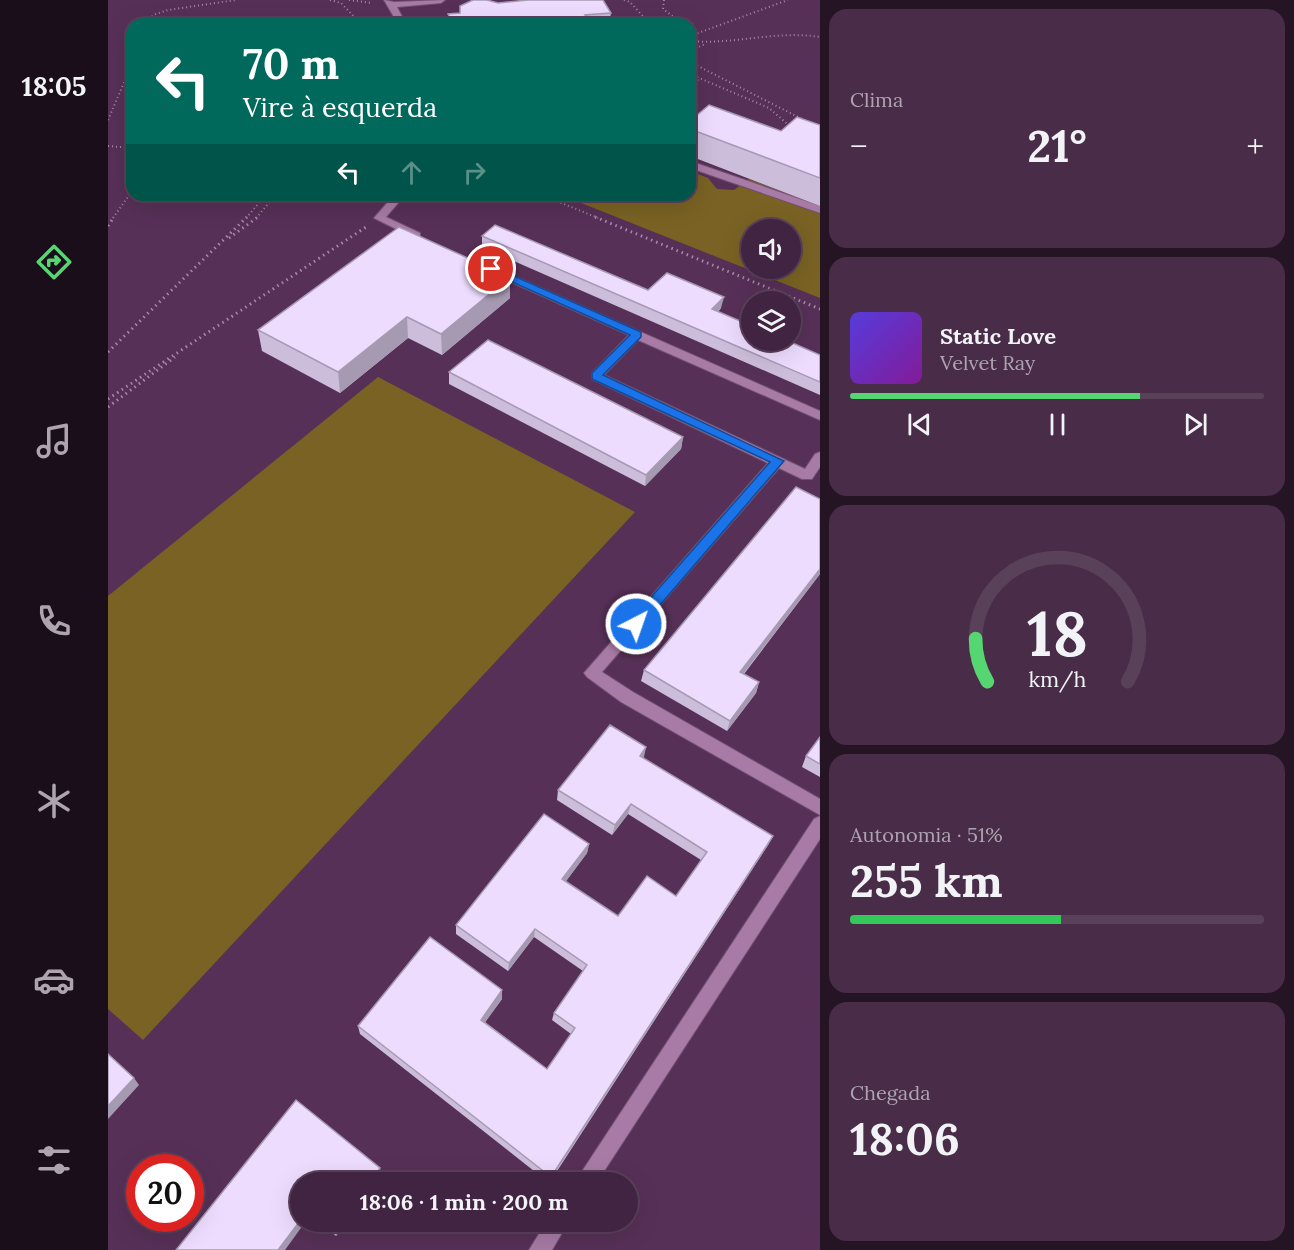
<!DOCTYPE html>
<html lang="pt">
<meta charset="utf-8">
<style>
:root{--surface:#412441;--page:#482c48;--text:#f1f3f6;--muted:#aea4b1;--line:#5a415a;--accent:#56d671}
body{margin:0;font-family:Lora,serif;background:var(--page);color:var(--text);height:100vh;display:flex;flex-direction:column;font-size:22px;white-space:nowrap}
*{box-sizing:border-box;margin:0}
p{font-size:20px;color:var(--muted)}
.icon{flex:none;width:33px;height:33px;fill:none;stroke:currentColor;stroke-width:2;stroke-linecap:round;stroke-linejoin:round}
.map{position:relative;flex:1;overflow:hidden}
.side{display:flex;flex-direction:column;gap:9px;padding:9px;background:#241424;width:474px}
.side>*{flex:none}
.guide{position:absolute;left:18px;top:18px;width:570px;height:183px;border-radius:18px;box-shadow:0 6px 24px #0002,0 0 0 2px var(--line);background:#00695c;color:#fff;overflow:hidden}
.tools{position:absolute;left:633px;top:219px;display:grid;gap:12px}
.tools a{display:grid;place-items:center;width:60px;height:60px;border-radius:50%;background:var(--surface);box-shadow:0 6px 24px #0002,0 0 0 2px var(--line);font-size:30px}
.speed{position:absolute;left:18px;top:1154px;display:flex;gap:12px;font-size:30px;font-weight:700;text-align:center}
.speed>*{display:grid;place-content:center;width:78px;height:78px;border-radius:50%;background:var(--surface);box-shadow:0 6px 24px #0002,0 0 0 2px var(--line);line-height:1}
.speed .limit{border:9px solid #d22;background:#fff;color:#111}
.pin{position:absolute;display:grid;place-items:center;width:51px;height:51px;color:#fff;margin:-26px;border:3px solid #fff;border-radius:50%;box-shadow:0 2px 6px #0007}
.me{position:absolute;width:66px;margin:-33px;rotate:41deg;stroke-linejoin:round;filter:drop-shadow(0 0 4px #0008)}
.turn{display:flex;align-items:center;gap:21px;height:126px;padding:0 18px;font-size:27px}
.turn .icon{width:78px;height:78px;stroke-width:2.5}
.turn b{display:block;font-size:42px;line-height:51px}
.lanes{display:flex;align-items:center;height:57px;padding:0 18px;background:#0003;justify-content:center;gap:30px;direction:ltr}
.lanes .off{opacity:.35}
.big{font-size:45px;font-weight:700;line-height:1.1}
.side .tile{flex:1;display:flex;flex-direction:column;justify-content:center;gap:9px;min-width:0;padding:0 21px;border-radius:18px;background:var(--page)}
.side .dial{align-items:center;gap:0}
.dial svg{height:156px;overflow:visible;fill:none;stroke:var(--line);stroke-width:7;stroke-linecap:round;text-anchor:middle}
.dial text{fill:var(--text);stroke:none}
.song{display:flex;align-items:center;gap:18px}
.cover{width:72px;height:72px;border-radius:9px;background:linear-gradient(135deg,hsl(250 70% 55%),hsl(290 70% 35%))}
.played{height:6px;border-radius:3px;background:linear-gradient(90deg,var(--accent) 70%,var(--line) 70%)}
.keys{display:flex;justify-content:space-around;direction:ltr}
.heat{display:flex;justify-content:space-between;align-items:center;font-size:33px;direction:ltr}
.charge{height:9px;border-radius:4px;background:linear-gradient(90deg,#34c759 51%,var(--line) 0)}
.trip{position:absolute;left:182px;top:1172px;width:348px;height:60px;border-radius:30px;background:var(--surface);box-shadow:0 6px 24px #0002,0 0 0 2px var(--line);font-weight:700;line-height:60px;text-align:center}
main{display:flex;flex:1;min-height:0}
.menu{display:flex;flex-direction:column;width:108px;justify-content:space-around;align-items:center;background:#1a0e1a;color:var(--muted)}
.menu .icon{width:42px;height:42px}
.menu .selected{color:var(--accent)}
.menu b{font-size:27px;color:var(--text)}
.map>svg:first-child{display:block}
.green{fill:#796223;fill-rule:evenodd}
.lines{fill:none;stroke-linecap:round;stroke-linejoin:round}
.lane-casing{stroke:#725071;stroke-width:2}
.path-far1{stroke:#a889a8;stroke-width:2;stroke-dasharray:1 3;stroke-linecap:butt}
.path{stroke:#a889a8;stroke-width:3;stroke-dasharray:1.5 4;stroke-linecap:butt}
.lane{fill:#a77ba5;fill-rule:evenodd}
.wall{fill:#ccbdda}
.shaded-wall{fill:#a69ab2}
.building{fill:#eddcfe;stroke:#a69ab2;stroke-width:1.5}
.route{fill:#1a73e8;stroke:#114b97;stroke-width:1.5}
</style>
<main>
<nav class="menu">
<b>18:05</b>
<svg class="icon selected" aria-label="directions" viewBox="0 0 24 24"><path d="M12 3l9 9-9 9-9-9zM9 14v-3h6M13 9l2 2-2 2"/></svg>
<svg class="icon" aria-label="music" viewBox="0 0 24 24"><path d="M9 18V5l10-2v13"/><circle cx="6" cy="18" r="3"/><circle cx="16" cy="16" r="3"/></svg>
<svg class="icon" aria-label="phone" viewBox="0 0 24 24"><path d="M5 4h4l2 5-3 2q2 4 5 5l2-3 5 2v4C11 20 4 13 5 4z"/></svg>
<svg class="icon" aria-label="climate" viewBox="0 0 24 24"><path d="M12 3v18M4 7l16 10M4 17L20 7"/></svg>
<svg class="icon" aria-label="car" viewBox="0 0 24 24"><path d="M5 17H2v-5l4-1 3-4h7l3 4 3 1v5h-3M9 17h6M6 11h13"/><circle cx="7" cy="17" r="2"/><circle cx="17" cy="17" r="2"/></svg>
<svg class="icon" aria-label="filters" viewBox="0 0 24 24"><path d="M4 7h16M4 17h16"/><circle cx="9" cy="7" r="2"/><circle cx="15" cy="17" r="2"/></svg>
</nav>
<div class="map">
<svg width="712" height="1250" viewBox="0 0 712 1250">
<rect width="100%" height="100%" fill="#573057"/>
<g class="green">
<path d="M582 171 600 178 609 189 626 190 641 179 712 206V298L453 195H582ZM644 230H682V268H644Z"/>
<polygon points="270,377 527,512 35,1040 0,1009 0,596"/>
</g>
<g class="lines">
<g class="lane-casing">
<g id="lane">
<polygon points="276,0 286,2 337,0 333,3 289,7 298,24 290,24"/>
<polygon points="582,161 712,206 712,213 582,168"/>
<polygon points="286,195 297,195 278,217 312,233 312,237 304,237 266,218"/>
<polygon points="385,267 712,411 712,420 530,340 496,375 697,469 707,454 712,452 712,467 704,479 694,479 671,468 494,672 525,692 712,799 712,815 513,702 479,677 476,673 660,463 484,379 484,373 521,335 381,272 381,268"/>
<polygon points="712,816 712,839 489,1182 467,1182 706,819"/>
<polygon points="439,1221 461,1221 444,1250 421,1250"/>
</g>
</g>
<g class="path-far1">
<polyline points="222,0 233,3 253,24"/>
<polyline points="241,0 264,3"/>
<polyline points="516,0 522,2 542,24"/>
<polyline points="556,0 555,9 575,24"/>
<polyline points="41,24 45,15 60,10 128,0"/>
<polyline points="582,27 585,28 582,30"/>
<polyline points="582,36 680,0"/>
<path d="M582 41C626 45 668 30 712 37"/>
<polyline points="582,62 696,120"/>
<polyline points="586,62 584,50 597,44"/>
<polyline points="582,74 661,108 684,128"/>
<polyline points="582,83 592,79"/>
<polyline points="0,120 24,64"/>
<polyline points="0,146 24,148"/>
<polyline points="434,195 490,218"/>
<polyline points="5,218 24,191"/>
<polyline points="138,218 158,195"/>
<polyline points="148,218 168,195"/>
</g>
<g class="path">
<polyline points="487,217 712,309"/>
<polyline points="0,226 6,217"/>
<polyline points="121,238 150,217"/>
<polyline points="0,352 139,217"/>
<polyline points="0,399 258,227"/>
<polyline points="0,407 67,357"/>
</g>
<use href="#lane" class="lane"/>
</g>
<g class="wall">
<polygon points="390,3 503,13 502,18 482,20 484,23 489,24 343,24 340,19 340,14 352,13"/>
<polygon points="582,121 673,131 712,125 712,206 582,156"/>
<polygon points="374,236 540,290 613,308 610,312 712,355 712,395 374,247"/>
<polygon points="402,298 334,355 300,338 232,393 154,351 150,330"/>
<polygon points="341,372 575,437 573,449 537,486 341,384"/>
<polygon points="712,499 712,574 636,674 651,682 648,693 619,731 533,681 536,670"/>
<polygon points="712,737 712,777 694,767 698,756"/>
<polygon points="538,747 535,758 665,836 660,845 442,1182 440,1182 252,1034 250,1026 394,990 394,999 377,1022 439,1069 463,1034 444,1020 446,1013 475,971 426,937 400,971 348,934 348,925 481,844 479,853 458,881 510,916 568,896 593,860 520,814 504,835 449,800 450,790"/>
<polygon points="211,1221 239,1221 228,1236"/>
</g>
<g class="shaded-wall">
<polygon points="402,277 402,298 334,355 333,334"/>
<polygon points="616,297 613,308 601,321 604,309"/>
<polygon points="299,317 300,338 232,393 230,372"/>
<polygon points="575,437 573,449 537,486 538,475"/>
<polygon points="712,569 712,574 629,682 632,672"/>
<polygon points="651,682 648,693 619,731 622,721"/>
<polygon points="538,747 536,757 529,766 532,756"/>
<polygon points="523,804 520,814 504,835 507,825"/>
<polygon points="665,836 660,845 441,1182 443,1177"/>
<polygon points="481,844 479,853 453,888 454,879"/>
<polygon points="427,929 426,937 400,971 401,963"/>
<polygon points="394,990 394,999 373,1028 373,1020"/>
<polygon points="26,1078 31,1085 0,1119 0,1106"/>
<polygon points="272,1168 273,1174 268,1182 262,1182"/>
<polygon points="192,1221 198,1221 177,1250 170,1250"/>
<polygon points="233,1221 239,1221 228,1236 226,1231"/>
</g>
<g class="building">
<polygon points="365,0 379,0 390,3 420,0 495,0 503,13 477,15 484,23 489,24 377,24 376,23 345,24 340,14 352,13 352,6"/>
<polygon points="601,105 673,131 689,117 712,125 712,178 582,129 582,121"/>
<polygon points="387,225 540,290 559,273 616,297 604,309 644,326 644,340 678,340 712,355 712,382 374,236"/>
<polygon points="291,227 402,277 333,334 299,317 230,372 150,330"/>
<polygon points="380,340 575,437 538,475 341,372"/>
<polygon points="688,487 712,499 712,569 632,672 651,682 622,721 536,670"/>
<polygon points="502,725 538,747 532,756 665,836 443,1177 250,1026 322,937 394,990 373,1020 439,1069 467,1028 446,1013 479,965 427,929 401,963 348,925 436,814 481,844 454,879 510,916 539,876 568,896 599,852 523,804 507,825 450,790"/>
<polygon points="712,737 712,764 698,756"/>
<polygon points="0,1054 26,1078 0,1106"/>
<polygon points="188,1100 272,1168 262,1182 192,1182 192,1221 170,1250 68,1250"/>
<polygon points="215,1221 233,1221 226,1231"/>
</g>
<polygon class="route" points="383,266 533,332 533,337 495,375 676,461 533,627 523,627 523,620 662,462 484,379 484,373 522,335 380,271 378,269"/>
</svg>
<div class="tools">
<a><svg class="icon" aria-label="sound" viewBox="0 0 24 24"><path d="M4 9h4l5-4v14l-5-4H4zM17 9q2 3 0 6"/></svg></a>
<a><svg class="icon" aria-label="layers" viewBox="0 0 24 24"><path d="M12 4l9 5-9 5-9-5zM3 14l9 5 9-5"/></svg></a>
</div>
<div class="speed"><div class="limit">20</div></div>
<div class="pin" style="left:383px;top:269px;background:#d93025"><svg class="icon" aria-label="arrive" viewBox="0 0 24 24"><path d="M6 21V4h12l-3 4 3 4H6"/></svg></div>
<svg class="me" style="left:528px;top:624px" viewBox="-20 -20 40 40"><circle r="17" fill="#1a73e8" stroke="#fff" stroke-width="3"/><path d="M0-11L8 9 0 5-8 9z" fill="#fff"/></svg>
<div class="trip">18:06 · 1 min · 200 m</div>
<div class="guide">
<div class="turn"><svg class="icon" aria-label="left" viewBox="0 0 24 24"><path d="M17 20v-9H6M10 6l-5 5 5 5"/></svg><div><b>70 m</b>Vire à esquerda</div></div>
<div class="lanes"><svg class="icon" aria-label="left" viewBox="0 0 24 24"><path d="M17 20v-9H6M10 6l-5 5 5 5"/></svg><svg class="icon off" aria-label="ahead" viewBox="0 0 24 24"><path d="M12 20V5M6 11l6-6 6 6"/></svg><svg class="icon off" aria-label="right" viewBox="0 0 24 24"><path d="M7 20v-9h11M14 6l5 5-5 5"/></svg></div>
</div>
</div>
<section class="side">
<div class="tile"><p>Clima</p>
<div class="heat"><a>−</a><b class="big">21°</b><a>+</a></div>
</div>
<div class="tile">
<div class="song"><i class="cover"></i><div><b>Static Love</b><p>Velvet Ray</p></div></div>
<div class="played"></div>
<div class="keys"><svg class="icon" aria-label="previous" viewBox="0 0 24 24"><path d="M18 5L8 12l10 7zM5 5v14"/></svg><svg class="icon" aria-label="pause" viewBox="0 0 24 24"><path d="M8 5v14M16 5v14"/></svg><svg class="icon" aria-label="next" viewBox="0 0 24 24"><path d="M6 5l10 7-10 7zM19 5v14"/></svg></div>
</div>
<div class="tile dial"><svg viewBox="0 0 100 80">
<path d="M14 69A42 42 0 1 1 86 69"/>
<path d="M14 69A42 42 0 0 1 8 47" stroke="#56d671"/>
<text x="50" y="56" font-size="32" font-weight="700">18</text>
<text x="50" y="72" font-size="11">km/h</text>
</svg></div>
<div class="tile"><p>Autonomia · 51%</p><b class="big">255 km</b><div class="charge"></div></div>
<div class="tile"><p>Chegada</p><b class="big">18:06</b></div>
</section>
</main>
